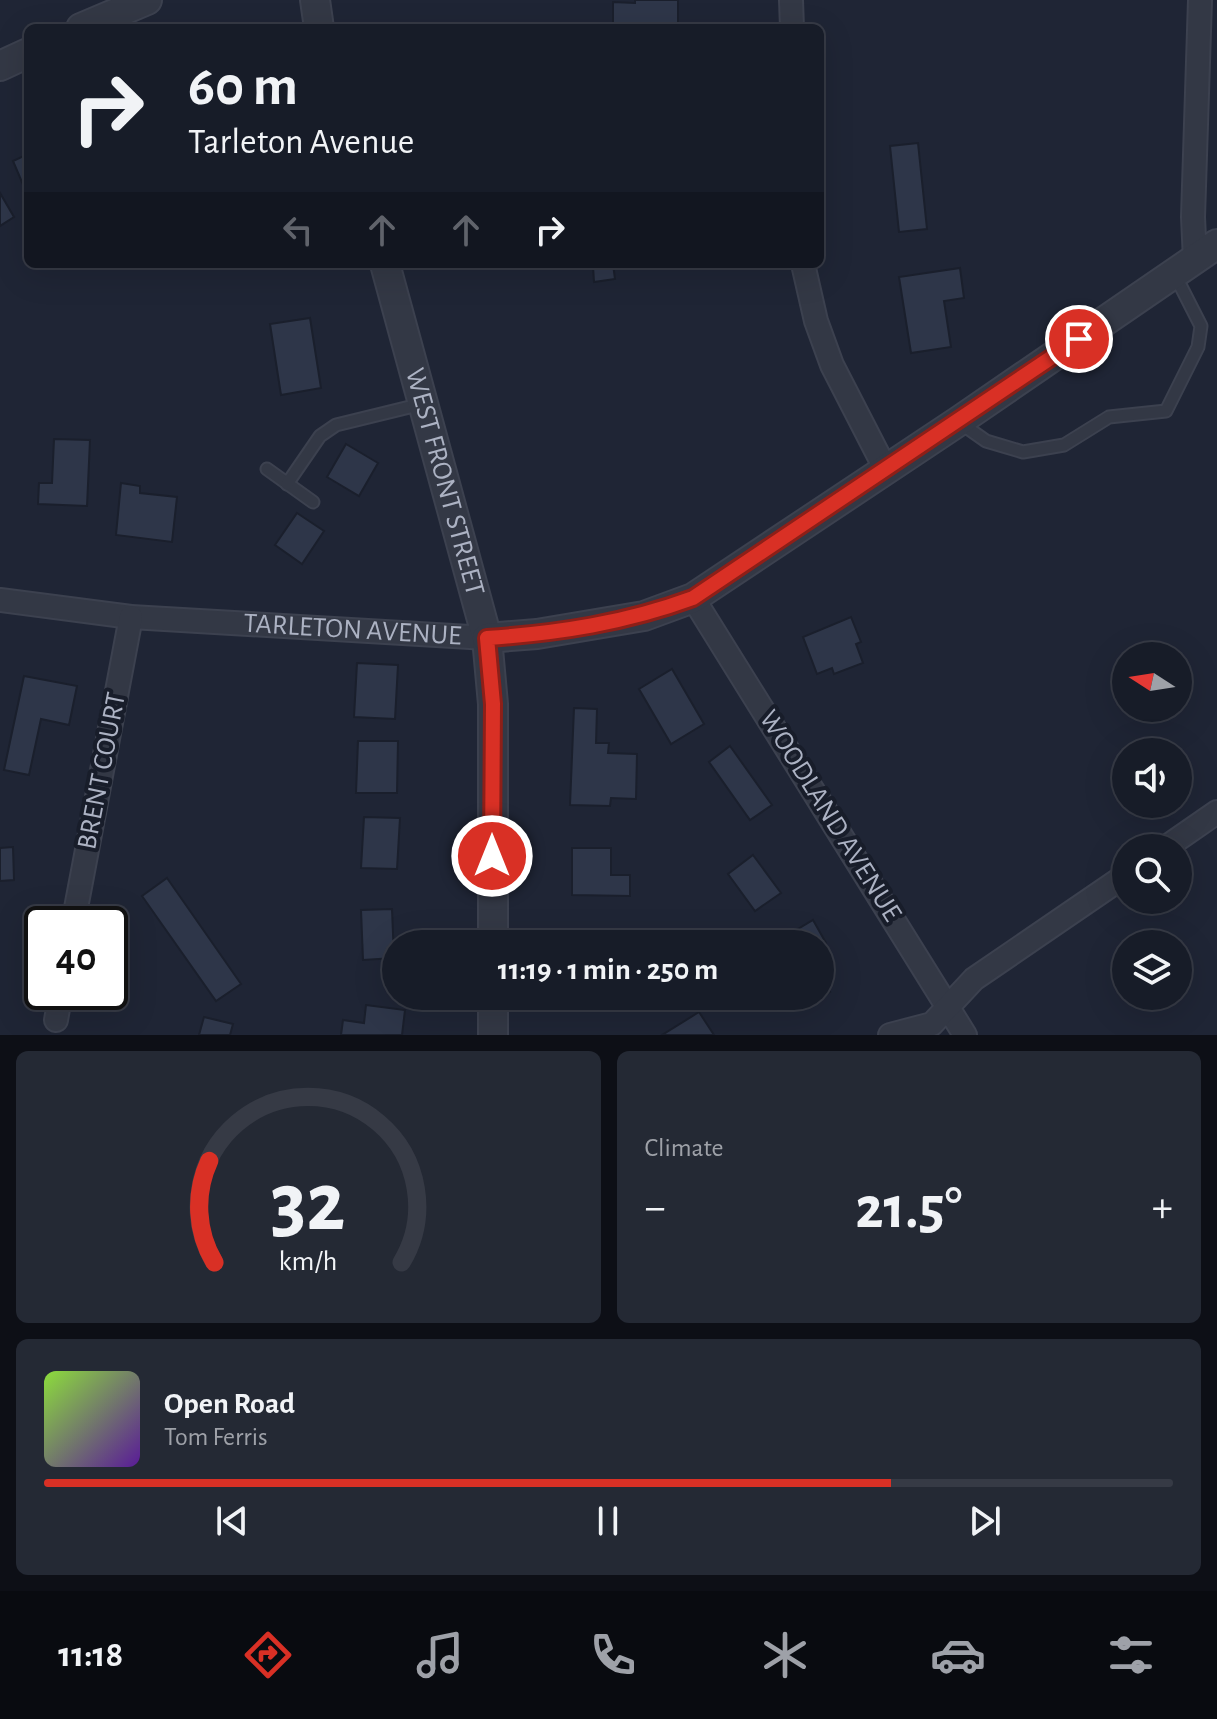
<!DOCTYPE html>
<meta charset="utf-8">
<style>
:root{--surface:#171c28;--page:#242934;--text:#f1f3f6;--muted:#9ea1a8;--line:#363a45;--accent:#d93025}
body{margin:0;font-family:"Alegreya Sans",sans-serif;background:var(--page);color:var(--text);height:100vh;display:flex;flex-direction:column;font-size:30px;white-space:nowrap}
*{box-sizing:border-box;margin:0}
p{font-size:26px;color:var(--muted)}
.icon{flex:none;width:44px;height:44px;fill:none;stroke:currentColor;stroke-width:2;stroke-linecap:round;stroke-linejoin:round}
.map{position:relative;height:1035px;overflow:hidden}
.drawer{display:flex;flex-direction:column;gap:16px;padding:16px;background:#0d0f16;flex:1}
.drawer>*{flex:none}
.hud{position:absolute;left:24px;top:24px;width:800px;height:244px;border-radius:12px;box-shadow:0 8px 32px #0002,0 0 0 2px var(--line);background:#171c28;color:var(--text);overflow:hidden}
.needle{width:52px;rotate:282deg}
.tools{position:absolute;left:1112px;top:642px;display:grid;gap:16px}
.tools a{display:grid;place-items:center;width:80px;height:80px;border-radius:50%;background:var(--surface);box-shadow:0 8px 32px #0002,0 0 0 2px var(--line);font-size:40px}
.speed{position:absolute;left:24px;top:906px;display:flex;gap:16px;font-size:40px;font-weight:700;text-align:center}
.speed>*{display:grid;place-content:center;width:104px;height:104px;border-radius:50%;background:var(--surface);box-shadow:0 8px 32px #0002,0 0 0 2px var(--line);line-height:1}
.speed .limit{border:4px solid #111;border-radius:12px;background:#fff;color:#111}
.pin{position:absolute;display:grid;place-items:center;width:68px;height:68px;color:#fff;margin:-34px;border:4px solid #fff;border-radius:50%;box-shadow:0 2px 8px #0007}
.me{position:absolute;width:88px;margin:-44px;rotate:0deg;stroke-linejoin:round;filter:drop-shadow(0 0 6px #0008)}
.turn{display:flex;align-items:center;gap:28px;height:168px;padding:0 32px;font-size:36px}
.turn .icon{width:104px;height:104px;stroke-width:2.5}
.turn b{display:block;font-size:56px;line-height:68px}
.lanes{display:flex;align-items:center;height:76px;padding:0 32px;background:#0003;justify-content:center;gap:40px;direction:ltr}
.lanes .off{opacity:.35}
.big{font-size:60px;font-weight:700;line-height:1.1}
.drawer .tile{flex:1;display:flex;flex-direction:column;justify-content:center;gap:12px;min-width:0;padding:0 28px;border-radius:12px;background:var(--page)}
.drawer .dial{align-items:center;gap:0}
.dial svg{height:208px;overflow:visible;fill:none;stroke:var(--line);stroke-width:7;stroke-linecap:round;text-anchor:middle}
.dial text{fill:var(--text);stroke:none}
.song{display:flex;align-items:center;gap:24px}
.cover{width:96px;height:96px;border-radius:12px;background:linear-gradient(135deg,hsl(90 70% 55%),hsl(270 70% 35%))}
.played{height:8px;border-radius:4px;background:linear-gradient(90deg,var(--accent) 75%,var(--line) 75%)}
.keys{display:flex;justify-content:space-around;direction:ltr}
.heat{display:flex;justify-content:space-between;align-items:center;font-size:44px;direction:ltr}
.drawer .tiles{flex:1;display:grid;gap:16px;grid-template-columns:1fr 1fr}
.tile:last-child{grid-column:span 2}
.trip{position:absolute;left:382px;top:930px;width:452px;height:80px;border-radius:40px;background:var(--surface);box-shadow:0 8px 32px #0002,0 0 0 2px var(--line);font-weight:700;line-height:80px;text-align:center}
.dock{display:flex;height:128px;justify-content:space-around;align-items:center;background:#090b10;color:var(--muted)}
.dock .icon{width:56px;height:56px}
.dock .selected{color:var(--accent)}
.dock b{font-size:36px;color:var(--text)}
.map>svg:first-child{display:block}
.building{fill:#2e3649;stroke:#1a1f2c;stroke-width:2}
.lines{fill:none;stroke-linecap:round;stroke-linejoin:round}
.service-casing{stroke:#3c414f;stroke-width:15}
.minor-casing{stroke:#3c414f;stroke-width:26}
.tertiary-casing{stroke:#3c414f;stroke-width:32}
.service{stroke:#333845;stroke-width:11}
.minor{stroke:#333845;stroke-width:22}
.tertiary{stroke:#333845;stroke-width:28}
.route-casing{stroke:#8d1f18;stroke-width:20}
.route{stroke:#d93025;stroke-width:14}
.labels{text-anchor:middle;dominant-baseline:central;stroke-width:8;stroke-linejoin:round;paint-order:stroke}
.street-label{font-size:28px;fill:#acb2c3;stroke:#181d2a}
</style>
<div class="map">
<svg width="1217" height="1035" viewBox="0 0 1217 1035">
<rect width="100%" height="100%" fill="#1f2535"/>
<g class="building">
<polygon points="635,0 678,0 678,25 691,25 691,28 613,28 613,2 635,3"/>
<polygon points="918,143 927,229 899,232 890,146"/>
<polygon points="28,154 28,185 24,187 13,161"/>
<polygon points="0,193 14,217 0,226"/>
<polygon points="585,264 613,264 615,279 594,282 593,266 585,267"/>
<polygon points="960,268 964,298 944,301 951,347 911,353 899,277"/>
<polygon points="310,318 321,388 281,395 270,324"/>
<polygon points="54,439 90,440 87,506 38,504 39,483 52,483"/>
<polygon points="346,444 378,463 359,496 327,477"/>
<polygon points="121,483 140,486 140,493 177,497 172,542 116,535"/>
<polygon points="297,513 324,531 302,564 275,545"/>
<polygon points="851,617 861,642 856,644 863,663 834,674 832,668 817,674 803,637"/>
<polygon points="357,663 398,665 395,719 354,717"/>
<polygon points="672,669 704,724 671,744 639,689"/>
<polygon points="24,676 77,686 69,725 41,719 29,775 4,770"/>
<polygon points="574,708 597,709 596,743 609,743 608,753 637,754 636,799 611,798 610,806 570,805"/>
<polygon points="358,741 398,741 397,793 356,793"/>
<polygon points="730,746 772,805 750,820 709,762"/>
<polygon points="364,817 400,818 397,869 361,868"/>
<polygon points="13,847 14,880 0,881 0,848"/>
<polygon points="572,848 611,848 611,875 630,875 630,896 572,895"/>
<polygon points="753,855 781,893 755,911 728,874"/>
<polygon points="167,878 241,984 216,1001 142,896"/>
<polygon points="392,909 394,958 363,960 361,910"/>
<polygon points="813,920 826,943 820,947 820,944 773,944"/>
<polygon points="820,975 830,992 802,1009 794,996 820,996"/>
<polygon points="366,1005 405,1010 402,1035 341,1035 343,1020 364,1023"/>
<polygon points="699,1012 714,1035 662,1035"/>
<polygon points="204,1017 233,1024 230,1035 199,1035"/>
</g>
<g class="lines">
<g class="service-casing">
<g id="service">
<polyline points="959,422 986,441 1023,452 1064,445 1109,417 1166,411 1198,347 1201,326 1175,275"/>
<polyline points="267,469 313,502"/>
<polyline points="287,484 320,436 336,425 422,404"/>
</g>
</g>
<g class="minor-casing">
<g id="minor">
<polyline points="791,0 792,28"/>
<polyline points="1195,260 1193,217 1200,0"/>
<polyline points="803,264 816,321 832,365 886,470"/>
<polyline points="693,598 965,1035"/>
<path id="s1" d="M0 600 131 617 487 638"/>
<polyline points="1165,848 1217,812"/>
<polyline points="73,924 131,617"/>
<polyline points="56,1020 61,992"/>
<polyline points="890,1035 932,1024 974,979 1126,875"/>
</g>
</g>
<g class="tertiary-casing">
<g id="tertiary">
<polyline points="315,0 319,28"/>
<polyline points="81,28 147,0"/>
<polyline points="0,66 28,53"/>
<path id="s2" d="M385 264 487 638 493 704V944"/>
<polyline points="487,638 537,634 644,616 693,598 959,421 1217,244"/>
<polyline points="493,996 493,1035"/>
</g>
</g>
<use href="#service" class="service"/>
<use href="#minor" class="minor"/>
<use href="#tertiary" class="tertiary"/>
</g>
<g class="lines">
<g class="route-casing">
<path id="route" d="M492 856 493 704 487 638C559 633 625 623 693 598L1079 339"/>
</g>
<use href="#route" class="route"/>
</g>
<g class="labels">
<g class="street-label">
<text stroke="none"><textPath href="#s2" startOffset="226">WEST FRONT STREET</textPath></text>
<text stroke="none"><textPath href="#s1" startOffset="354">TARLETON AVENUE</textPath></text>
<text transform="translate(102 771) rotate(-79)">BRENT COURT</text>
<text transform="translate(830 816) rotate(58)">WOODLAND AVENUE</text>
</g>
</g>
</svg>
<div class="tools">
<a><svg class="needle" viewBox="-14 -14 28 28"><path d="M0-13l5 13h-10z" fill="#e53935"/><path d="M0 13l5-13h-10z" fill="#9ea1a8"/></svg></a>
<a><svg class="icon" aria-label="sound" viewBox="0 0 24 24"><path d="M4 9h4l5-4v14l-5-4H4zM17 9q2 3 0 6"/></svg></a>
<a><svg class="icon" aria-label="search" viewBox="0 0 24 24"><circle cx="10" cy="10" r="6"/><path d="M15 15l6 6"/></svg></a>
<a><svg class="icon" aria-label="layers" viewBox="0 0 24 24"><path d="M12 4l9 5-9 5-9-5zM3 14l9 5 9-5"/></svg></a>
</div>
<div class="speed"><div class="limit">40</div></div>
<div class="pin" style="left:1079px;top:339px;background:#d93025"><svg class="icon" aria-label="arrive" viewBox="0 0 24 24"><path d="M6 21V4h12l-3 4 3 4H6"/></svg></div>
<svg class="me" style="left:492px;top:856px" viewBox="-20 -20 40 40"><circle r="17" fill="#d93025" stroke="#fff" stroke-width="3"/><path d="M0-11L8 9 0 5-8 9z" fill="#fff"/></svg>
<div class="trip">11:19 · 1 min · 250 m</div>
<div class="hud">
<div class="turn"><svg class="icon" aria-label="right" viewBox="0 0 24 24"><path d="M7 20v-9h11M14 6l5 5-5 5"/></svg><div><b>60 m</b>Tarleton Avenue</div></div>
<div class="lanes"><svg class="icon off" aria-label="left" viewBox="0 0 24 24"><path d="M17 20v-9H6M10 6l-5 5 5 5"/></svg><svg class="icon off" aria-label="ahead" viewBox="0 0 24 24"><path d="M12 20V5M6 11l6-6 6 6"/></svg><svg class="icon off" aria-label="ahead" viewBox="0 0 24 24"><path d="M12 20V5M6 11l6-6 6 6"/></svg><svg class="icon" aria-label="right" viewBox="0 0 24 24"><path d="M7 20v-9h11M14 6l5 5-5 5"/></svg></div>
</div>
</div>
<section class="drawer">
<div class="tiles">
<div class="tile dial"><svg viewBox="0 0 100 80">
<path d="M14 69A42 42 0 1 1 86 69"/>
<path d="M14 69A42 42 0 0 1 12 30" stroke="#d93025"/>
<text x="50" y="56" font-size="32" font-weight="700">32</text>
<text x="50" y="72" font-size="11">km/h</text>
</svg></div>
<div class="tile"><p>Climate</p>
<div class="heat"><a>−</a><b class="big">21.5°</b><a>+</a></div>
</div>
<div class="tile">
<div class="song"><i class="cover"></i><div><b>Open Road</b><p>Tom Ferris</p></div></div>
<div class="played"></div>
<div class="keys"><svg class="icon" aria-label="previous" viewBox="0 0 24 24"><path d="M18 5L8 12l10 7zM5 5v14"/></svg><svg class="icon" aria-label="pause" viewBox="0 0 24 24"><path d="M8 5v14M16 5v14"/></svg><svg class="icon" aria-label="next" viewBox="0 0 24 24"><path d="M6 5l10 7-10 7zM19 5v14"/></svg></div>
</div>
</div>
</section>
<nav class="dock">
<b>11:18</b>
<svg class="icon selected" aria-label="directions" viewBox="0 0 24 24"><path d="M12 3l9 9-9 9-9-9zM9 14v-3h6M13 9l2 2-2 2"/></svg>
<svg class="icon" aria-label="music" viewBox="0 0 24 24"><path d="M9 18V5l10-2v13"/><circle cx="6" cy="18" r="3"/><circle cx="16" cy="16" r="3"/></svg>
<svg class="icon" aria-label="phone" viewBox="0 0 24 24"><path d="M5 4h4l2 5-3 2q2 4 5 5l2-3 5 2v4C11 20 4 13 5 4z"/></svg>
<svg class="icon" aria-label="climate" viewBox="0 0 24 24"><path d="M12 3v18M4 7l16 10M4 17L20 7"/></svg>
<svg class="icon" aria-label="car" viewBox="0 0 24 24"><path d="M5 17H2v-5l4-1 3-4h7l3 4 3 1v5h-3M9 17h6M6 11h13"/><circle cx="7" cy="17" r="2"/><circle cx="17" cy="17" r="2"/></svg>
<svg class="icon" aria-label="filters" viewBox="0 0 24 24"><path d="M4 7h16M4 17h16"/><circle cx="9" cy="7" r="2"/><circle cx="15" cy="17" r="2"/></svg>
</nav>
